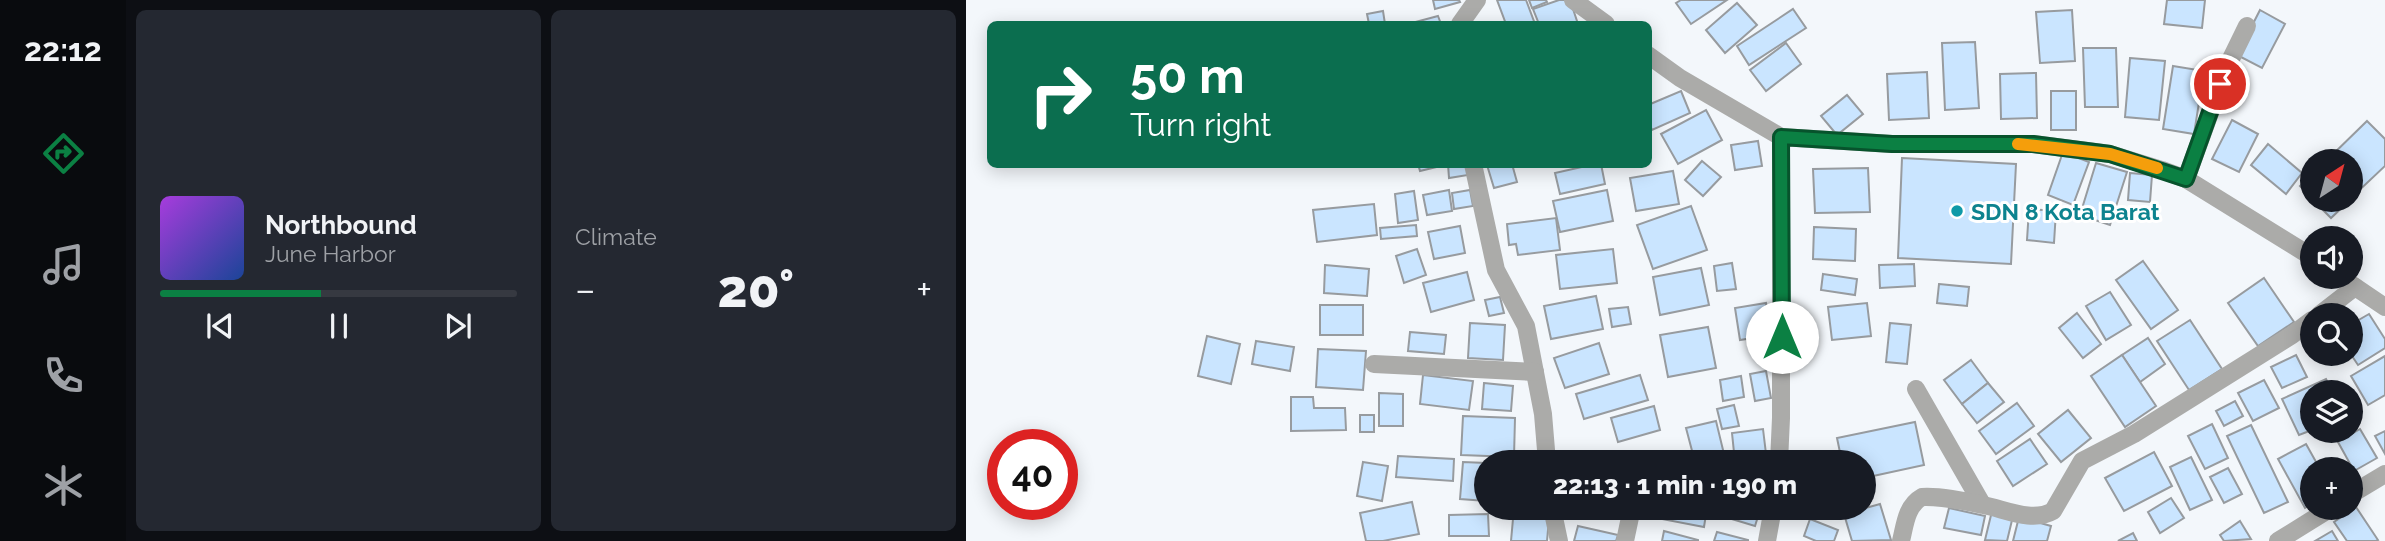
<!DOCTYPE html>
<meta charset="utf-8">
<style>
:root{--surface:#171b24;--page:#242831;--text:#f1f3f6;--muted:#9ea1a6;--line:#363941;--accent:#0b8043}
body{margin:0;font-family:Raleway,sans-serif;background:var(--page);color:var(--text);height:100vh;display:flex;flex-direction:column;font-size:26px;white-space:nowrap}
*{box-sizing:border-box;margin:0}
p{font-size:23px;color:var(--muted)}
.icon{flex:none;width:38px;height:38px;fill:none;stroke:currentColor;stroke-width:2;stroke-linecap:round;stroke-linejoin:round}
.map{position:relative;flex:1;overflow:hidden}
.side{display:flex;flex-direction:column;gap:10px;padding:10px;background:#0d0f14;width:840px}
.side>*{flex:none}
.guide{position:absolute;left:21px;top:21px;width:665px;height:147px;border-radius:10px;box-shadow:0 4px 18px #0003;background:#0b6e4f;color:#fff;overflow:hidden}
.needle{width:46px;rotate:36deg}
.buttons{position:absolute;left:1334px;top:149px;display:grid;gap:14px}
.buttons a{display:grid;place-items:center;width:63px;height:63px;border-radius:50%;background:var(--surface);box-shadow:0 4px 18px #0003;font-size:35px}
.speed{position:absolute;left:21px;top:429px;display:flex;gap:14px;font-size:35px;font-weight:700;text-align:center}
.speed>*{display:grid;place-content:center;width:91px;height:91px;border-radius:50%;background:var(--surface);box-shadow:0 4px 18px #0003;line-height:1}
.speed .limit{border:10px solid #d22;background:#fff;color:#111}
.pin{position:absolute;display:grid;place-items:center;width:60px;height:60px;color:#fff;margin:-30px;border:4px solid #fff;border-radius:50%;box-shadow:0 2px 7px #0007}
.me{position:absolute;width:77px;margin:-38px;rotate:0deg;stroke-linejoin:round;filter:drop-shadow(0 0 5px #0008)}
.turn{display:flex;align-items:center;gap:24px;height:147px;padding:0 28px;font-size:32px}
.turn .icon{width:91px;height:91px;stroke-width:2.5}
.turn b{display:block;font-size:49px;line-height:60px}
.big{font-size:52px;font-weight:800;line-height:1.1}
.side .card{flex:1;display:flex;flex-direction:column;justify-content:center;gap:10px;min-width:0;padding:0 24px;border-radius:10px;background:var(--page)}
.song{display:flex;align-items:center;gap:21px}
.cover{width:84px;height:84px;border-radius:10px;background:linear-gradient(135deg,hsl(280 70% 55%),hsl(220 70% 35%))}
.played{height:7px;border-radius:4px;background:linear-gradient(90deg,var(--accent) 45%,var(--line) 45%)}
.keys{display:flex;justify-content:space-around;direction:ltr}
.heat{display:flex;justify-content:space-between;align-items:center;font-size:38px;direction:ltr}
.side .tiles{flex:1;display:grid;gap:10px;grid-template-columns:repeat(2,1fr)}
.trip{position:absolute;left:508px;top:450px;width:402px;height:70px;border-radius:35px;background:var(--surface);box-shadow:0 4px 18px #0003;font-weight:800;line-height:70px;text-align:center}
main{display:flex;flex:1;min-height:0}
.dock{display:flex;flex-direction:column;width:126px;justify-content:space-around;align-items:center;background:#090b0e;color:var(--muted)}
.dock .icon{width:49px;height:49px}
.dock .on{color:var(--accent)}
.dock b{font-size:32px;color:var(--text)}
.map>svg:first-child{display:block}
.building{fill:#cae5ff;stroke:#979b9f;stroke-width:2}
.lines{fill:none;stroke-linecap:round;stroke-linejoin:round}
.minor{stroke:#ababa9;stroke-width:18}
.route-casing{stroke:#07532c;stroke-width:18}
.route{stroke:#0b8043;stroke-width:12}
.slow{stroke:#f59e0b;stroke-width:12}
.culture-dot{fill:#0f9aa8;stroke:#fff;stroke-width:2.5}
.labels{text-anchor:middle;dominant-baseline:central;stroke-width:6;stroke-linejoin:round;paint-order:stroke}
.culture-label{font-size:23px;font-weight:bold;fill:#0d838f;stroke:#fff;text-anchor:start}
</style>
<main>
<nav class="dock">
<b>22:12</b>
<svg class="icon on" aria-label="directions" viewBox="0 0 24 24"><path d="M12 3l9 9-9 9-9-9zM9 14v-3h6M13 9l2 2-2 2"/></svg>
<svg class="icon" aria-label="music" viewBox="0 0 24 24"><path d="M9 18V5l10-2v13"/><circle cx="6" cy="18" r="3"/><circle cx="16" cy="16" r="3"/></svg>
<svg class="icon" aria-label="phone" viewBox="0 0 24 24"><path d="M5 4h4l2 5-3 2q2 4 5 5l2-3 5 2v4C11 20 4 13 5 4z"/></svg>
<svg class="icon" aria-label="climate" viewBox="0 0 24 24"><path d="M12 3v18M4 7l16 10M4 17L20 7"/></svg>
</nav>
<section class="side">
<div class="tiles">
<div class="card">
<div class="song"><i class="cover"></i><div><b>Northbound</b><p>June Harbor</p></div></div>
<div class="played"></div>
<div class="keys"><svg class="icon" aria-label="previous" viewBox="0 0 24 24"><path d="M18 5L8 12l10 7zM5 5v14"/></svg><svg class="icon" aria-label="pause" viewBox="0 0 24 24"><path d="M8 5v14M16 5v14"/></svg><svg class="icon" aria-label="next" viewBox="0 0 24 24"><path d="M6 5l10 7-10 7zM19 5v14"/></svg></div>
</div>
<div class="card"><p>Climate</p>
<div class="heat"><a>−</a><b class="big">20°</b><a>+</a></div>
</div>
</div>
</section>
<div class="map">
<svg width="1419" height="541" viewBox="0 0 1419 541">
<rect width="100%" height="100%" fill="#f3f7fb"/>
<g class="building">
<polygon points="467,0 493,0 494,2 469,9"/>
<polygon points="531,0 560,0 569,24 540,24"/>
<polygon points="563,0 580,0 581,2 566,8"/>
<polygon points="593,0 604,0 612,24 573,24 567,9"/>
<polygon points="715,0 761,0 725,24 710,3"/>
<polygon points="1201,0 1239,0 1236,28 1198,24"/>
<polygon points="771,3 791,25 759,53 740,30"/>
<polygon points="827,9 840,28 783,65 771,46"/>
<polygon points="1106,10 1109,61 1074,63 1070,12"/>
<polygon points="1294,10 1319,24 1296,68 1271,55"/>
<polygon points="417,11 419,24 403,24 401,14"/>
<polygon points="472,16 475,24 442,24"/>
<polygon points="1009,42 1013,108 979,110 976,43"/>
<polygon points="820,43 835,64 800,91 784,70"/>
<polygon points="1117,48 1150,48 1152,107 1119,107"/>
<polygon points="1164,58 1199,61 1193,120 1159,117"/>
<polygon points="1207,66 1238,71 1228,134 1197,129"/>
<polygon points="961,72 963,118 923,120 921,74"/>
<polygon points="1070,73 1071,118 1035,119 1034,74"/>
<polygon points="715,91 724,113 686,130 682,121 682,105"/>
<rect x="1085" y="91" width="25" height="39"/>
<polygon points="881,95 897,114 871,135 855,116"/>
<polygon points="740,110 756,140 712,164 695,134"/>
<polygon points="1266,120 1292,134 1273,172 1246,159"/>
<polygon points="1401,121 1419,139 1419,166 1384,199 1384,161 1360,161"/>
<polygon points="792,141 796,166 769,170 765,145"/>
<polygon points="1302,144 1336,173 1320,194 1285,165"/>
<polygon points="1097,152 1123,162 1107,205 1082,195"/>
<polygon points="936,158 1050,164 1045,264 932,258"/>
<polygon points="736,161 755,177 737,196 719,180"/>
<polygon points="1130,163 1161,172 1144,225 1114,215"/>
<polygon points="452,164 479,164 479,165 454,171"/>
<polygon points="482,164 501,164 502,175 483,178"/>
<polygon points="525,164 546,164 551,182 528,188 521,165"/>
<polygon points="629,164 635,164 639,184 594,194 589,173"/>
<polygon points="902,168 904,212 849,213 847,169"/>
<polygon points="707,171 713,204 670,211 664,178"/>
<polygon points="1164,173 1186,175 1184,202 1162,200"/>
<polygon points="1346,175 1346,198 1334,186"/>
<polygon points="483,190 486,211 461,215 457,195"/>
<polygon points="504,190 507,206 488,209 486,193"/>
<polygon points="641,190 647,221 594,232 587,201"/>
<polygon points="448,191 452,220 432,223 429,194"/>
<polygon points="1347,200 1384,200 1365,218"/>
<polygon points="408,204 411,235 351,242 347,210"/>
<polygon points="725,206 741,250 687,269 671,225"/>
<polygon points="1063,209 1090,211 1088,243 1061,240"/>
<polygon points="590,218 594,250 552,255 550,244 543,245 541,224"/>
<polygon points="450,225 451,236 415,239 414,228"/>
<polygon points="494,226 499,253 468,259 462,232"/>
<polygon points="848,227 890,229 889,261 847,259"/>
<polygon points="451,249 460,275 438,283 430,256"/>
<polygon points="647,249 651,283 594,289 590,255"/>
<polygon points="1177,261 1212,310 1185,329 1150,280"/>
<polygon points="766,263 770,289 751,291 748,266"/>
<polygon points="948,264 949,286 914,288 913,265"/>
<polygon points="359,265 403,269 401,296 358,293"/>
<polygon points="735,268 743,305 694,315 687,277"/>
<polygon points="501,272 508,300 465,312 457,283"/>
<polygon points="857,274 891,279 889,295 855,290"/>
<polygon points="1298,278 1328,322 1292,346 1262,303"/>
<polygon points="973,284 1003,287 1001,306 971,303"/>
<polygon points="1144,292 1165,325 1140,340 1120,306"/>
<polygon points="630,296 637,329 585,339 578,306"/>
<polygon points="534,297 538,313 523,316 519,300"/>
<polygon points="800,303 805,335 774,340 769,308"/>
<polygon points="901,303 905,336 866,340 862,307"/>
<rect x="354" y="305" width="43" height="30"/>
<polygon points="662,307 665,324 646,327 643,309"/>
<polygon points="1111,313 1135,344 1117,358 1093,328"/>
<polygon points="1403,314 1419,339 1419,348 1392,365 1384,353 1384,325"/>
<polygon points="1224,320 1256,369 1223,390 1191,341"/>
<polygon points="504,323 539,325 537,360 502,358"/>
<polygon points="924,323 945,325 941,364 920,362"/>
<polygon points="742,327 750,368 702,377 694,335"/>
<polygon points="444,332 480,335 478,354 442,351"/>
<polygon points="241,336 274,344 265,384 232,376"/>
<polygon points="1182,338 1199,364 1174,382 1156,355"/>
<polygon points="290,341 328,347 324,371 286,364"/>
<polygon points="633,343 643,374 599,388 588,358"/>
<polygon points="352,349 400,351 397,390 350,387"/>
<polygon points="1156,355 1190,406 1159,427 1125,376"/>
<polygon points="1330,355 1341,377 1316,388 1305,367"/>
<polygon points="1419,356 1419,395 1402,405 1385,376"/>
<polygon points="1005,360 1022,383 996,404 978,380"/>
<polygon points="800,371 805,398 789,401 784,374"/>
<polygon points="457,375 507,381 503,410 454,404"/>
<polygon points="674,375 682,400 618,419 610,394"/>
<polygon points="775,376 778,397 757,401 754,380"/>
<polygon points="1360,379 1366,392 1346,392 1346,430 1333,435 1316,399"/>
<polygon points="1298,380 1313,408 1287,421 1272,393"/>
<polygon points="518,383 547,386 545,411 516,409"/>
<polygon points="1022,383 1038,402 1011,423 996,404"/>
<polygon points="413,393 437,394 437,426 413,426"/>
<polygon points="325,397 347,397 348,408 379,408 380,430 325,431"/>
<polygon points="1269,401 1277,416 1258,426 1250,411"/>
<polygon points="1051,403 1068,426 1030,454 1013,431"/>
<polygon points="768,405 773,426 756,429 751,409"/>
<polygon points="688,406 694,430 652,442 645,418"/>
<polygon points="1102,410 1125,438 1095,462 1072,434"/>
<rect x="394" y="415" width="14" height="17"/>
<polygon points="497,416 549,418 548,457 495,455"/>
<polygon points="750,421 758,454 729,462 720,428"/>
<polygon points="949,422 958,465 898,478 898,462 876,462 871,438"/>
<polygon points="1246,424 1262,458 1239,469 1222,436"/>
<polygon points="1285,425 1322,502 1298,513 1261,436"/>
<polygon points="797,429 801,462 769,462 766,433"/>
<polygon points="1394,429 1411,458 1388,471 1372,442"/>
<polygon points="1419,431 1419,454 1409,436"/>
<polygon points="1064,439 1081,464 1047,486 1031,461"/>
<polygon points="1340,444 1354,469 1346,469 1346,504 1339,508 1312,459"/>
<polygon points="1188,452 1206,486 1158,511 1139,478"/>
<polygon points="432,456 488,459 487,481 430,477"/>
<polygon points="1225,457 1246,500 1224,510 1204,467"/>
<polygon points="397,462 422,466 416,501 391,496"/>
<polygon points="497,462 520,463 520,501 494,499"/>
<polygon points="1262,468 1276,494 1258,503 1244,477"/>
<polygon points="898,484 902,484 905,501 898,502"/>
<polygon points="1205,498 1218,518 1194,533 1182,512"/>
<polygon points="446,502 453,534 417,541 400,541 394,513"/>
<polygon points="914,504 925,540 886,541 878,514"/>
<polygon points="1390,507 1412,540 1410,541 1381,541 1368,522"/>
<polygon points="548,508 584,508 581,541 545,541"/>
<polygon points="592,508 656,508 655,518 592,512"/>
<polygon points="698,508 741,508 738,527 696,519"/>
<polygon points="759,508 785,508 794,510 789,526 756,516"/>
<polygon points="847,508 866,508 864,514 847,510"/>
<polygon points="983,508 1019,516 1015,535 978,528"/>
<polygon points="1026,511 1047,516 1041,541 1019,540"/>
<polygon points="522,514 523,536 483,536 483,515"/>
<polygon points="1053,517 1085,526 1081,541 1047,541"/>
<polygon points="844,519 872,530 868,541 850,541 838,536"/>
<polygon points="1274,521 1285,539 1258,541 1254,535"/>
<polygon points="612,526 652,535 650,541 608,541"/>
<polygon points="698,531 732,540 732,541 696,541"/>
<polygon points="1366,531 1372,541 1349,541"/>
<polygon points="751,532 782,540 782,541 748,541"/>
<polygon points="1167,533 1171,541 1152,541"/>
</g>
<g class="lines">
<g class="minor">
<polyline points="607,0 640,24"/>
<polyline points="494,24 511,0"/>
<polyline points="682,55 714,78 815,137 926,144 1067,144 1144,154 1196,170 1220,179 1346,257"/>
<polyline points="507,164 530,270 560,326 577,414 581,462"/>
<polyline points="1220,179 1260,69 1281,26"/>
<polyline points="1373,276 1419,307"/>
<polyline points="1353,315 1389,287"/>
<polyline points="408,364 569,372"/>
<polyline points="950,389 1016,504"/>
<polyline points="813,462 815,418 815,137"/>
<polyline points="1384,495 1419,474"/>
<polyline points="586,508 593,541"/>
<polyline points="659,541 666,508"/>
<polyline points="801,541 807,508"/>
<path d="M935 541C939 525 940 506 956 497 975 496 998 501 1017 505 1039 509 1066 523 1087 511L1116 461 1168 434 1326 335 1346 320"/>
<polyline points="1312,541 1365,508"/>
</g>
</g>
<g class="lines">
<g class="route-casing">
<polyline id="route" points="816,337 815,137 926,144 1067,144 1144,154 1220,179 1254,84"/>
</g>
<use href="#route" class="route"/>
<polyline class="slow" points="1052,144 1144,154 1191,168"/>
</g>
<circle class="culture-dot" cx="991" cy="211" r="7"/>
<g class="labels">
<g class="culture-label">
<text x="1005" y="211">SDN 8 Kota Barat</text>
</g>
</g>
</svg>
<div class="buttons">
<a><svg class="needle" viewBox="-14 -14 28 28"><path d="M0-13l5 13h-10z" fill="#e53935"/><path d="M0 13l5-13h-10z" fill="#9ea1a6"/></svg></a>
<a><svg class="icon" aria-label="sound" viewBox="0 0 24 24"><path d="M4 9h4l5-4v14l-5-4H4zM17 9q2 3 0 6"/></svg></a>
<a><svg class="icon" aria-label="search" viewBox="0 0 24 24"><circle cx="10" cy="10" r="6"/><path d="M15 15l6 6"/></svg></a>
<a><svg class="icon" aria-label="layers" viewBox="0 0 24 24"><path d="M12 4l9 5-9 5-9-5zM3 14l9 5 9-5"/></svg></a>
<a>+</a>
</div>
<div class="speed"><div class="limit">40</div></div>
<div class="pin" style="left:1254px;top:84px;background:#d93025"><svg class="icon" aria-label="arrive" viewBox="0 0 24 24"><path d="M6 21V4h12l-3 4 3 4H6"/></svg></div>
<svg class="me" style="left:816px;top:337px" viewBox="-20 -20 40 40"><circle r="19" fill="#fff"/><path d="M0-13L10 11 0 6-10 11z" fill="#0b8043"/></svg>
<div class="trip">22:13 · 1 min · 190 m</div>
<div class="guide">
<div class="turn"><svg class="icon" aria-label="right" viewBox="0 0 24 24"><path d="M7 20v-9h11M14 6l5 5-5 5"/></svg><div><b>50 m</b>Turn right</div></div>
</div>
</div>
</main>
